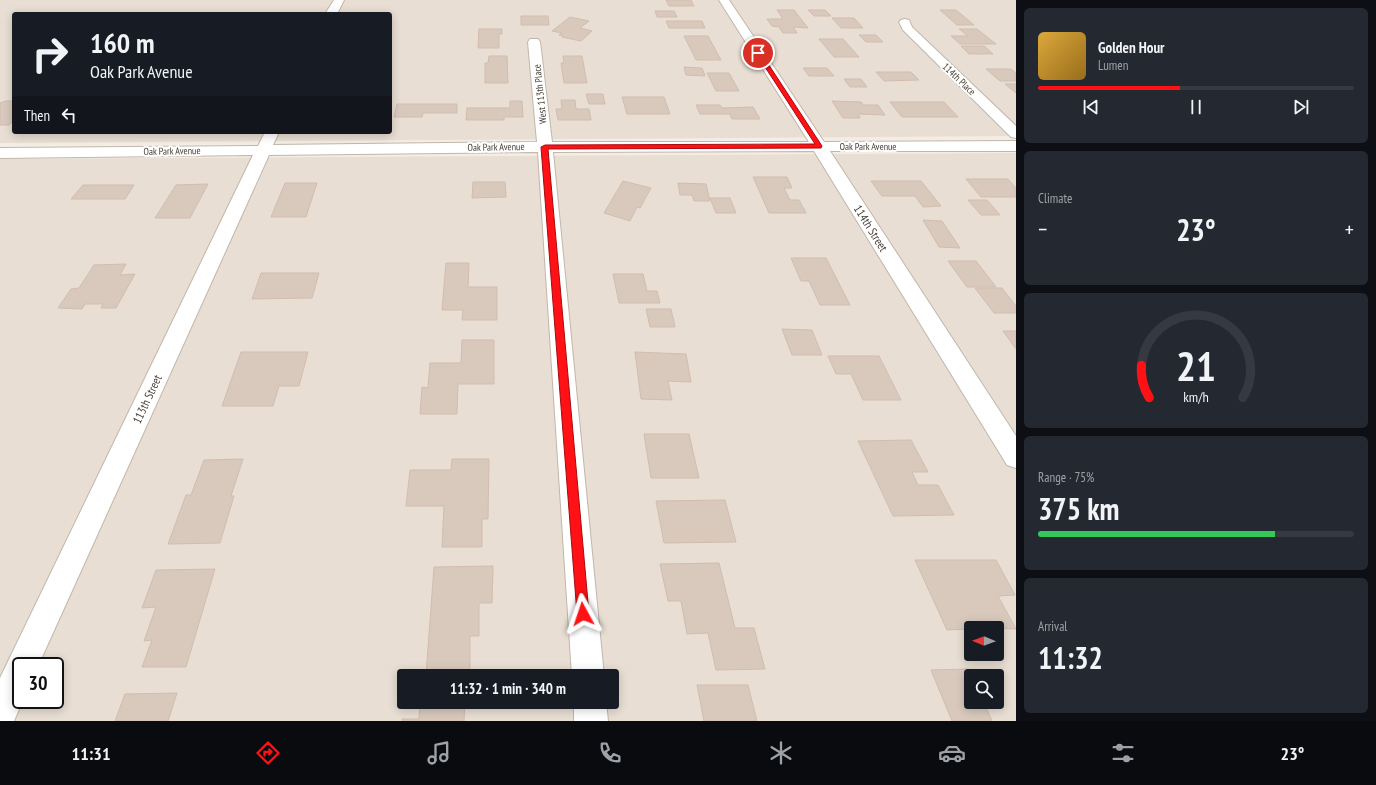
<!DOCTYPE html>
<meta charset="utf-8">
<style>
:root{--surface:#171b24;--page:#242831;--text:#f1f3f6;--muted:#9ea1a6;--line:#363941;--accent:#ff1115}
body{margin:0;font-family:"PT Sans Narrow",sans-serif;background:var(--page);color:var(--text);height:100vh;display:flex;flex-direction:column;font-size:15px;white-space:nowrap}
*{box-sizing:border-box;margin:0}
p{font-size:13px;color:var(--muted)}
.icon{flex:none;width:22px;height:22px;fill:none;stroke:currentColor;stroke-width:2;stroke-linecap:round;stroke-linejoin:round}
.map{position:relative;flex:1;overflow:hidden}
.details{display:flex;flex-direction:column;gap:8px;padding:8px;background:#0d0f14;width:360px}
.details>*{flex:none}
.hud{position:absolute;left:12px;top:12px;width:380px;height:122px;border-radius:4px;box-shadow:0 2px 10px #0003;background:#171b24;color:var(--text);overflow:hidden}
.needle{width:26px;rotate:271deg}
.tools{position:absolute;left:964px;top:621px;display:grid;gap:8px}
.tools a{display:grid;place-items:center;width:40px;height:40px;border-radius:4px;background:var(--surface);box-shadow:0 2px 10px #0003;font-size:20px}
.speed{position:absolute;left:12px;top:657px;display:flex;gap:8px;font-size:20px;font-weight:700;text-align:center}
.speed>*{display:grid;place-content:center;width:52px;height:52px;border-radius:50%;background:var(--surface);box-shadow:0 2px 10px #0003;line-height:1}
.speed .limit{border:2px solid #111;border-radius:6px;background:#fff;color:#111}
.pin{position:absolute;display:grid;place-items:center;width:34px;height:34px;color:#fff;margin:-17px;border:2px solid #fff;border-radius:50%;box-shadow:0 1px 4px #0007}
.me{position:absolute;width:44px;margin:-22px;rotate:355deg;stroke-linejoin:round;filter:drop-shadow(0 0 3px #0008)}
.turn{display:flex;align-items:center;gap:14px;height:84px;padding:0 12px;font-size:18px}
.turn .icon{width:52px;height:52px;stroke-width:2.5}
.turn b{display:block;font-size:28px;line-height:34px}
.then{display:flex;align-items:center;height:38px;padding:0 12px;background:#0003;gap:8px;font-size:15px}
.big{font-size:30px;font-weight:800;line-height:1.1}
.details .tile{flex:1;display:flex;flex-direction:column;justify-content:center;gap:6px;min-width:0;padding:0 14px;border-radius:6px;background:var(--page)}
.details .dial{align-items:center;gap:0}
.dial svg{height:104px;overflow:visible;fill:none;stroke:var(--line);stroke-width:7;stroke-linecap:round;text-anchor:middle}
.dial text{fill:var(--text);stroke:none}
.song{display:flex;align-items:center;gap:12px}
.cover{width:48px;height:48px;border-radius:6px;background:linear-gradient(135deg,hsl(40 70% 55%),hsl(40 70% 35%))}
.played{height:4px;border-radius:2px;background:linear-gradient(90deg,var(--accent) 45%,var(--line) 45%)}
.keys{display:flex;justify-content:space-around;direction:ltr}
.heat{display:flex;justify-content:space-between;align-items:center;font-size:22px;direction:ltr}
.charge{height:6px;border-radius:3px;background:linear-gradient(90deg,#34c759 75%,var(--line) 0)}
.trip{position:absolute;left:397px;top:669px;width:222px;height:40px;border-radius:4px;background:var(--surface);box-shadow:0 2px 10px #0003;font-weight:800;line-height:40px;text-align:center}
.menu{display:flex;height:64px;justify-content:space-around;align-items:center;background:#090b0e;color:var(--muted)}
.menu .icon{width:28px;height:28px}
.menu .on{color:var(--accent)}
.menu b{font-size:18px;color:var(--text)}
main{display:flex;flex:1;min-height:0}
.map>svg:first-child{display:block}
.residential{fill:#e8ded3;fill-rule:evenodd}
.building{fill:#d9c9bd;stroke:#d1bdad}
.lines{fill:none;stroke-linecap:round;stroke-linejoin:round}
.minor-casing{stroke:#c2b6aa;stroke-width:2}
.minor{fill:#fff;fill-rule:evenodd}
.route{fill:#ff1115;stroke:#a60b0e}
.labels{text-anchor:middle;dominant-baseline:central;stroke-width:4;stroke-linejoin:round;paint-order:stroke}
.far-street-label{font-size:10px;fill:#463c34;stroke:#fff}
.street-label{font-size:12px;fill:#463c34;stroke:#fff}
</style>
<main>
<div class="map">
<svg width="1016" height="721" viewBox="0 0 1016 721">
<rect width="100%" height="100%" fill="#f4ede5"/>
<g class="residential">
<path d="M0 0H1016V136L0 143ZM14 14H390V132H14Z"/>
<path d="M1016 153V721H0V159ZM971 628H997V654H971ZM21 666H55V700H21ZM404 676H612V702H404ZM971 676H997V702H971Z"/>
</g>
<g class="building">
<polygon points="666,0 691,0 694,6 669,6"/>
<polygon points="777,10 794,10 808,28 793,27 797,33 783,33 779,27 772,26 767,19 783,19"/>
<polygon points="808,10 825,10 831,16 814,16"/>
<polygon points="940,10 956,10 974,25 957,25"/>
<polygon points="655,11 674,11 677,17 657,17"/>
<polygon points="254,13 289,13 254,14"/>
<polygon points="521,16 548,16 549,25 521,25"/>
<polygon points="570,17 589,21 580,28 592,31 581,41 562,37 563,36 559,35 562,33 552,31"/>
<polygon points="832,18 854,18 863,28 841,28"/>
<polygon points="666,21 702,21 705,28 669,28"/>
<polygon points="479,29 502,29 502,34 499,34 499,48 478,48"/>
<polygon points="959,29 977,29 996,44 960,44 951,36 968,36"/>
<polygon points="859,35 876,35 883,42 866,42"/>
<polygon points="684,36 708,36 721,60 696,60"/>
<polygon points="819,39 843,39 859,57 834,57"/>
<polygon points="961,46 984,46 993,54 969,54"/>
<polygon points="489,56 507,56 508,83 485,83 485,63 488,63"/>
<polygon points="563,56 582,56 587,83 564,83 561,63 564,63"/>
<polygon points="684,67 702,68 705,76 686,75"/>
<polygon points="803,68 827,68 834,76 809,76"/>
<polygon points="986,69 1011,69 1016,73 1016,81 1000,81"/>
<polygon points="876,72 911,72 919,80 884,81"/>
<polygon points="707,73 729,73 739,91 716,91"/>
<polygon points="844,79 861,79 867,87 850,87"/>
<polygon points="1005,84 1016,84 1016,93"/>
<polygon points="586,94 603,94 605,104 589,104"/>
<polygon points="622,97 664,97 670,114 627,114"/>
<polygon points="561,100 575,100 576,109 589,109 591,120 558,120 556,109 562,109"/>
<polygon points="6,101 14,101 14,120 9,125 0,125 0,103"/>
<polygon points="510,101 522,101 523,117 504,117 504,120 466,120 467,108 510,108"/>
<polygon points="832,101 861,102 864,105 878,105 885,115 858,114 860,118 843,118"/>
<polygon points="890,102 944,102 958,117 902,117"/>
<polygon points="397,104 457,104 457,113 423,113 422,117 394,117"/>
<polygon points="696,105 720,105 722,108 753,107 760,119 732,119 730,114 700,114"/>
<polygon points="753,177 787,177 792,188 784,188 790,200 799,200 806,213 769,213"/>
<polygon points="966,179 1008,179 1016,188 1016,197 981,197"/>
<polygon points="623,181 651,188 640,208 637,207 630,221 604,213"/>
<polygon points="871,181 921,181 941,206 923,207 915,196 882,196"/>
<polygon points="473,182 505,182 506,197 472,198"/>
<polygon points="285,183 317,183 306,217 271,217"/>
<polygon points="678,183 706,184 710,201 694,201 692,195 680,195"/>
<polygon points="208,184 190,218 155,218 176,185"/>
<polygon points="83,185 134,185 125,199 71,199"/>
<polygon points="710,198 730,198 736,213 716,213"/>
<polygon points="968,200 987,200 1000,215 981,215"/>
<polygon points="923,220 942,221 960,248 939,247"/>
<polygon points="791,258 826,258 850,305 820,305 809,281 801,281"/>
<polygon points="948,261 976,261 996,287 967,287"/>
<polygon points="446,263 469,263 468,287 497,287 497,320 462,320 463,310 442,310"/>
<polygon points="126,264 120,275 135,274 116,308 101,308 103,304 85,304 82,309 58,308 71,289 79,288 94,265"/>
<polygon points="261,273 319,273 312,298 252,299"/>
<polygon points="613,274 643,274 647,291 657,291 660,303 619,303"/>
<polygon points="975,288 1002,288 1016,306 1016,313 994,313"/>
<polygon points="646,309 671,309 675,327 650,327"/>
<polygon points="782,329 812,330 822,355 792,355"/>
<polygon points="1003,331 1016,331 1016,349"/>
<polygon points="462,340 494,340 494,384 458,384 457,414 420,414 422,387 428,388 430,363 461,363"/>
<polygon points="241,352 308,352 299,386 279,386 273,406 222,406"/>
<polygon points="635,352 686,354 691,382 668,381 672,400 641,399"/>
<polygon points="828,356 879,356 901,400 863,400 851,374 836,374"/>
<polygon points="644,434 689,434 699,478 651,478"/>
<polygon points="911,440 928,472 912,472 918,485 938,485 954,515 893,516 858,441"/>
<polygon points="243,459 231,496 234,496 220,543 168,544 186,495 191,495 204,460"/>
<polygon points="452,459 489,459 488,519 482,519 482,547 442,547 444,506 406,506 410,470 451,470"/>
<polygon points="725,500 736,542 664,543 656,501"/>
<polygon points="915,560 996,560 1015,595 998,596 1016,629 971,628 971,629 947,630"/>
<polygon points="719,563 735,628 754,628 765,669 716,670 708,633 687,634 681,601 668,601 660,564"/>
<polygon points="493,566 492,603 479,603 479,636 470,636 470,674 426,675 434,567"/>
<polygon points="215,569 186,667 142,667 152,640 144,641 156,607 142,608 156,570"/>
<polygon points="969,669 972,676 971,702 984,702 992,721 952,721 931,670"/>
<polygon points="697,685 748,685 757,721 704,721"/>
<polygon points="177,693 168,721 115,721 125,694"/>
<polygon points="420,702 465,702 464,721 402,721 402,719 419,719"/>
</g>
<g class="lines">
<g class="minor-casing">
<g id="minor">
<polygon points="334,0 344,0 337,14 325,14"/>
<polygon points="719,0 729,0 824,142 1016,141 1016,151 830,151 1016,436 1016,468 1007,465 814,151 553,152 604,676 572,676 538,152 269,155 38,666 21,666 21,700 23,700 14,721 0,721 0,678 253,155 0,158 0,148 258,146 265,132 279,132 273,145 537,142 528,42 530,39 538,39 540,42 552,142 809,142"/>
<polygon points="905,19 909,20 912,27 1016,126 1016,138 1011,137 903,30 899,22 901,20"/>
<polygon points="574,702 606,702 608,721 574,721"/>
</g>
</g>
<use href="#minor" class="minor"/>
</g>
<polygon class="route" points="757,52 761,53 822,146 821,148 548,149 589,614 587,618 583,620 578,618 577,614 541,147 545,145 815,144 756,53"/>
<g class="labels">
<g class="far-street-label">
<text transform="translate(959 79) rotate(44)">114th Place</text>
<text transform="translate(540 94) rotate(-96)">West 113th Place</text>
<text x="868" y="146">Oak Park Avenue</text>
<text transform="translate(496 147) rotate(-1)">Oak Park Avenue</text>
<text transform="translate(172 151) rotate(-1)">Oak Park Avenue</text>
</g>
<g class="street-label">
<text transform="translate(871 228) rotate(58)">114th Street</text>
<text transform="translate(147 399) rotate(-65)">113th Street</text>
</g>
</g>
</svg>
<div class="tools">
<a><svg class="needle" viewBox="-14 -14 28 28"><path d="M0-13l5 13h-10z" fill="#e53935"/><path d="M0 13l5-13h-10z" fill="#9ea1a6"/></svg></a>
<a><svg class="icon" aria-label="search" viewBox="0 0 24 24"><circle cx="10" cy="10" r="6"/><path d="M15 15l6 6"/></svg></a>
</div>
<div class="speed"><div class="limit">30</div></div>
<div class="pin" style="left:758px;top:53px;background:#d93025"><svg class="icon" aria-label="arrive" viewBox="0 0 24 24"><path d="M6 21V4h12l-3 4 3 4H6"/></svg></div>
<svg class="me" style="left:583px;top:614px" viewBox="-20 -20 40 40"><path d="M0-17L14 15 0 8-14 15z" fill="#ff1115" stroke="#fff" stroke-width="4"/></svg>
<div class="trip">11:32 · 1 min · 340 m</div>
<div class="hud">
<div class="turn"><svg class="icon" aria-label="right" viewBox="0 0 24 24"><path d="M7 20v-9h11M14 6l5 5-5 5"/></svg><div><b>160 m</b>Oak Park Avenue</div></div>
<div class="then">Then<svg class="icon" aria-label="left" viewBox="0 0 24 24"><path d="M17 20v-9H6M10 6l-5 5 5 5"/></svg></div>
</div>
</div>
<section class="details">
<div class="tile">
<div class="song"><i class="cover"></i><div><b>Golden Hour</b><p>Lumen</p></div></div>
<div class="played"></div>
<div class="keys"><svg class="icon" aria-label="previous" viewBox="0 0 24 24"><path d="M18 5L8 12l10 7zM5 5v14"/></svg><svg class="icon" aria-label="pause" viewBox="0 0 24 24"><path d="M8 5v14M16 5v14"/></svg><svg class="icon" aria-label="next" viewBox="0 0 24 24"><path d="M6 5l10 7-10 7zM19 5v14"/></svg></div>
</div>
<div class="tile"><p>Climate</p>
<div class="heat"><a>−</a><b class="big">23°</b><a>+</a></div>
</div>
<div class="tile dial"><svg viewBox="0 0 100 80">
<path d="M14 69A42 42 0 1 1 86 69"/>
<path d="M14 69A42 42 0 0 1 8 44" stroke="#ff1115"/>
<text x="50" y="56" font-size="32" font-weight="700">21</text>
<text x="50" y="72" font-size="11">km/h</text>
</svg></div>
<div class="tile"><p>Range · 75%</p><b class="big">375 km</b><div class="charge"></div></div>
<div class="tile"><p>Arrival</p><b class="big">11:32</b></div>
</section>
</main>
<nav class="menu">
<b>11:31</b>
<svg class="icon on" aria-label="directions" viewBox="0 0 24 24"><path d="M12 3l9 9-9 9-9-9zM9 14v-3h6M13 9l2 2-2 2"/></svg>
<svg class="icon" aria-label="music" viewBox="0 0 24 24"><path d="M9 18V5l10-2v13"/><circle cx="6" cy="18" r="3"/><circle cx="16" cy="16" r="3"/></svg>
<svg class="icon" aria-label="phone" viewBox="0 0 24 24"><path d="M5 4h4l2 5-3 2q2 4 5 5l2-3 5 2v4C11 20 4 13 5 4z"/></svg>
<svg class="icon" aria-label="climate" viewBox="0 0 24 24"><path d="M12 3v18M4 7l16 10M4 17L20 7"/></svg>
<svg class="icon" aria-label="car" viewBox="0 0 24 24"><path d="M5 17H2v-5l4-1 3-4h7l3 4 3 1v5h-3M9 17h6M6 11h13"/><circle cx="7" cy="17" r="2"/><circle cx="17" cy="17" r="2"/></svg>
<svg class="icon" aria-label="filters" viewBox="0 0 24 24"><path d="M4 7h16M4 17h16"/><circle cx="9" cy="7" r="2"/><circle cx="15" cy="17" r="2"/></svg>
<b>23°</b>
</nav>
